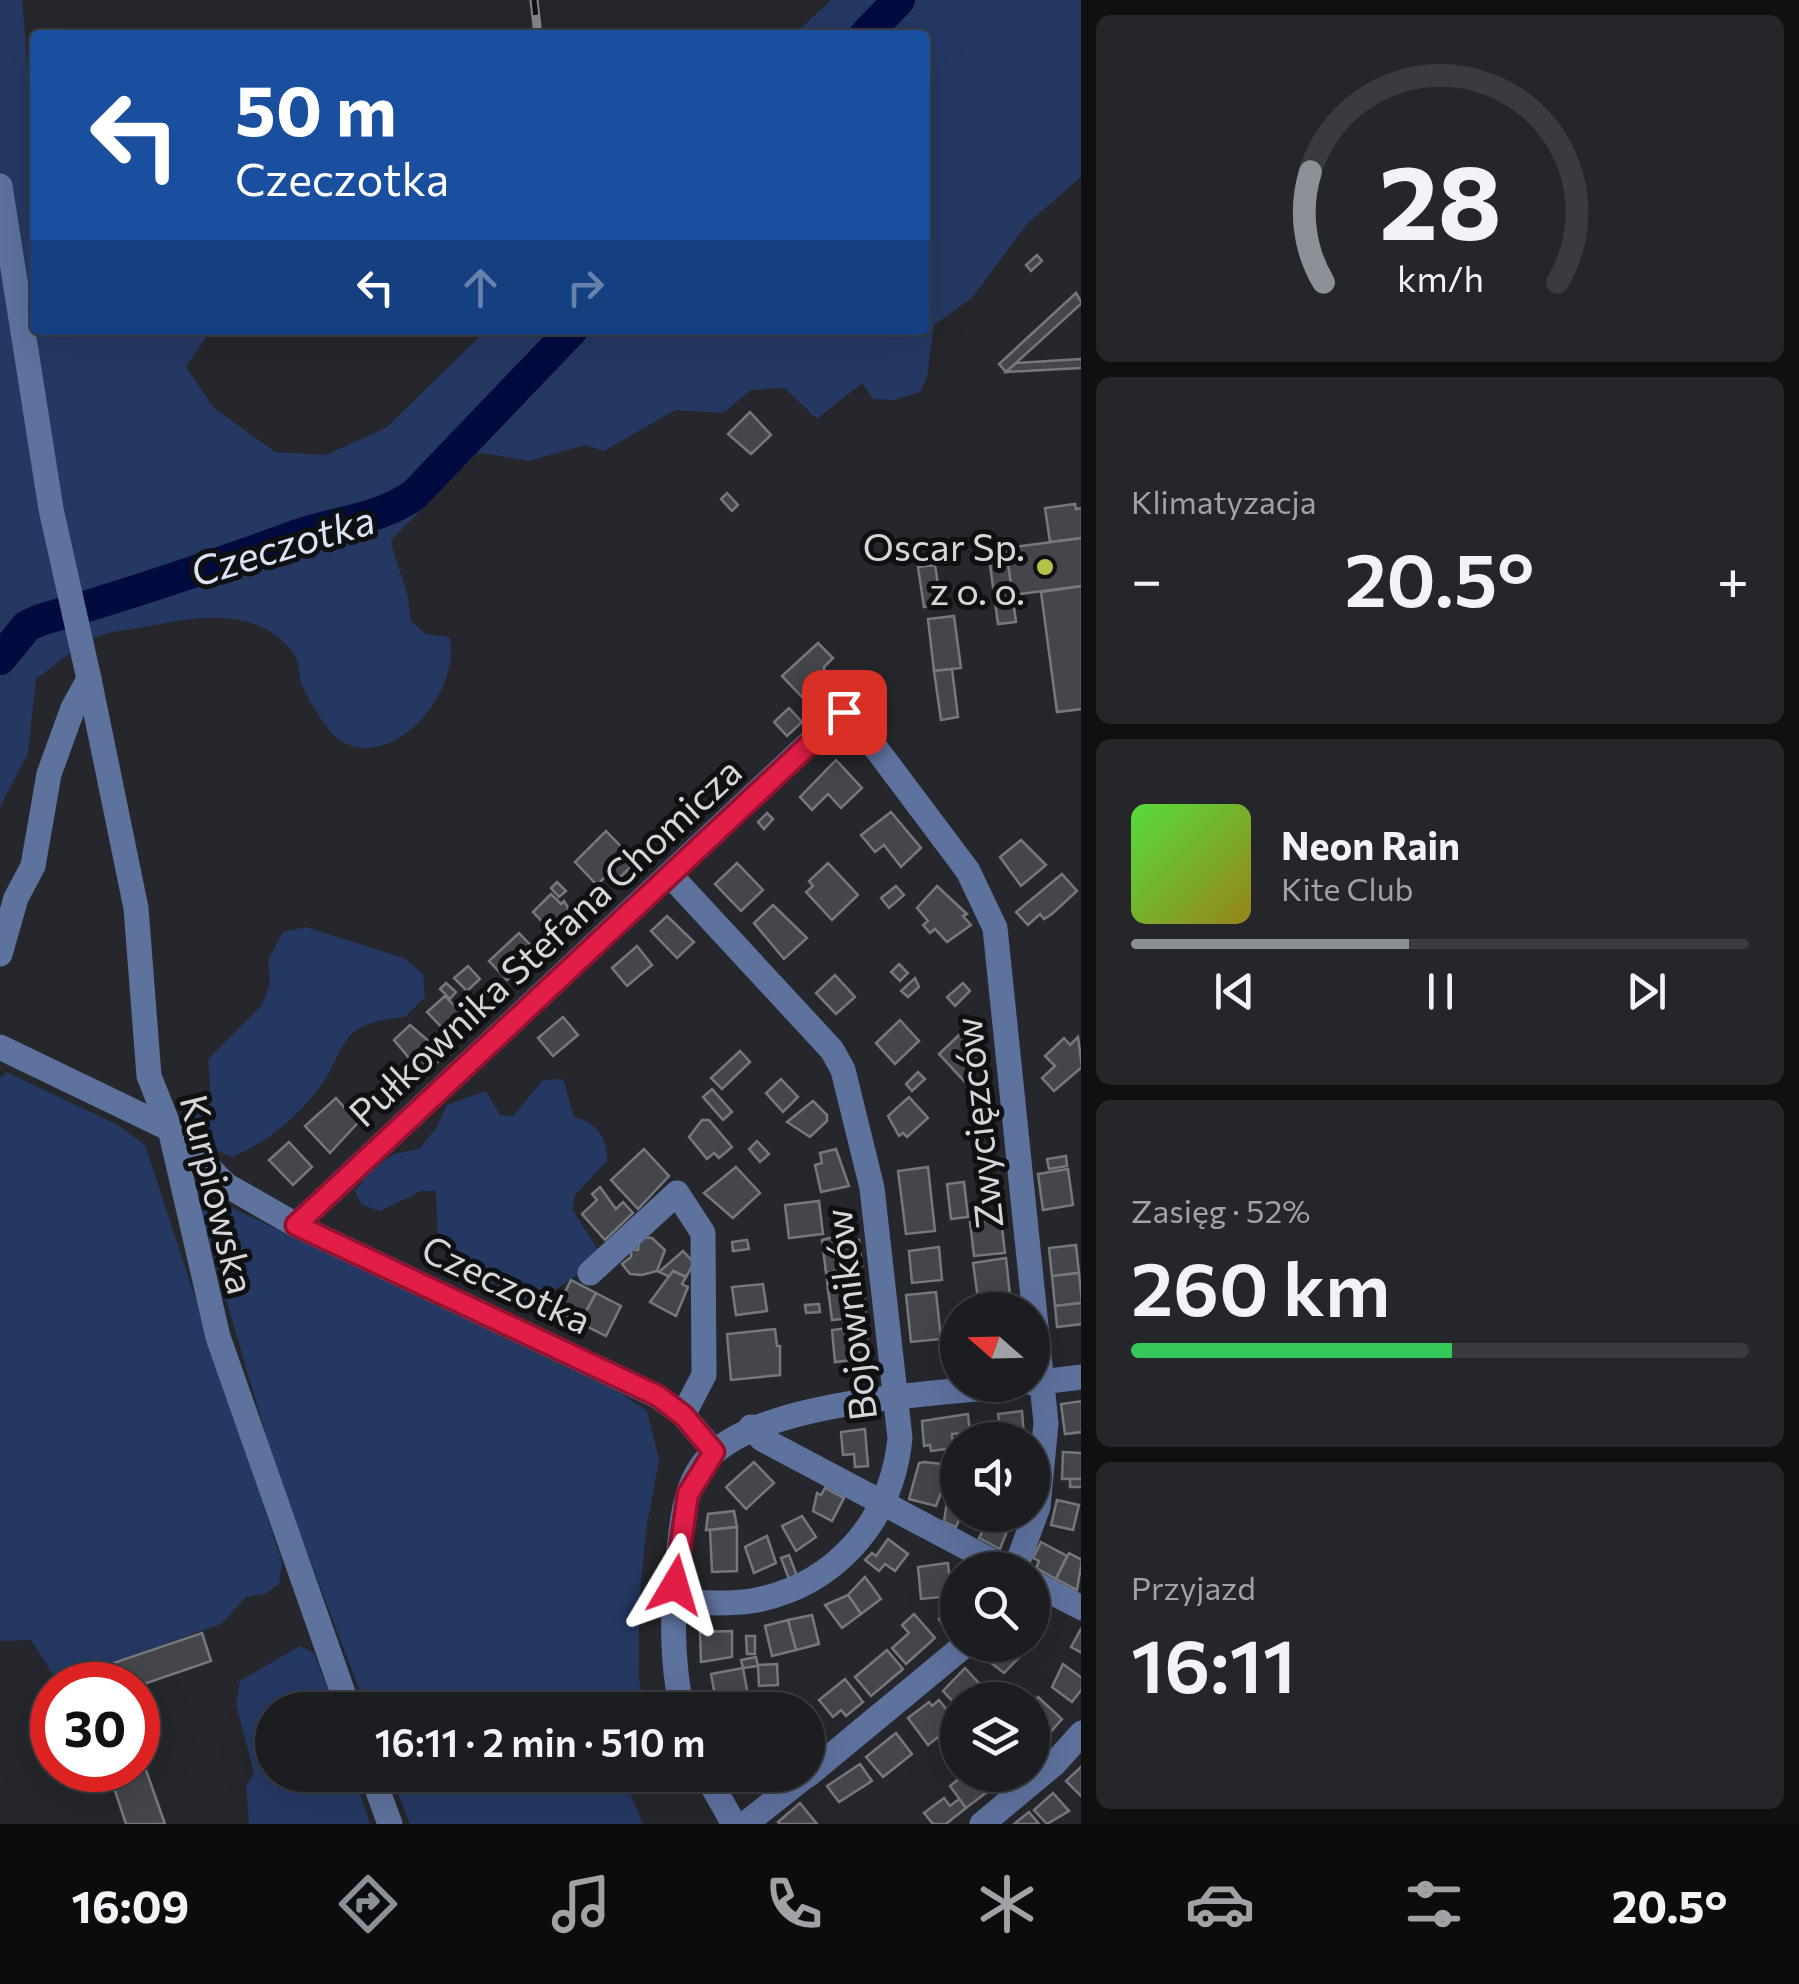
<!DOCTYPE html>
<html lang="pl">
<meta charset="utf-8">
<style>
:root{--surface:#1c1d21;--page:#25262a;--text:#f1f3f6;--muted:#a0a2a5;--line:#3a3b3f;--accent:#8c9099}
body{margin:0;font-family:Commissioner,sans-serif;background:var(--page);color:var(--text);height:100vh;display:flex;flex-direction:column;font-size:38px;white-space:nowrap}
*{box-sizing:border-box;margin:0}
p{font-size:32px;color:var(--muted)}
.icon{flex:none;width:55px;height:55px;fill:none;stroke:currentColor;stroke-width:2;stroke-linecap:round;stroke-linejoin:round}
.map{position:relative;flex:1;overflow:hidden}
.drawer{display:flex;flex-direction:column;gap:15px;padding:15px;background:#0f1012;width:718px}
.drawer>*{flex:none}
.banner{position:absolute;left:30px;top:30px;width:900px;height:305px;border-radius:10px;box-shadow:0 10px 40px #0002,0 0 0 2px var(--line);background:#1a4fa0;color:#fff;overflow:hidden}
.needle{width:65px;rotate:290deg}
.buttons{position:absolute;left:940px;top:1292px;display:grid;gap:20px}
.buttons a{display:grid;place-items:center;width:110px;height:110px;border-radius:50%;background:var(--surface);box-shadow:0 10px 40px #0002,0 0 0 2px var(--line);font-size:50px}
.speed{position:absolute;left:30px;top:1662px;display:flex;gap:20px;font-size:50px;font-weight:700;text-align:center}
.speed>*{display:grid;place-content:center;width:130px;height:130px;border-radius:50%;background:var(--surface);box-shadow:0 10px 40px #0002,0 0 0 2px var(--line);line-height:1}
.speed .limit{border:15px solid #d22;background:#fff;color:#111}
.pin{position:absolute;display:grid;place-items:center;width:85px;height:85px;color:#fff;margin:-42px;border-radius:20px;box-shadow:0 5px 15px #0006}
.me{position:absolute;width:110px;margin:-55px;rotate:7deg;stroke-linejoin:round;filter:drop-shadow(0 0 8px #0008)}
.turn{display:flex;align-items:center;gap:35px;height:210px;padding:0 40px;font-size:45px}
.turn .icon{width:130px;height:130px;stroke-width:2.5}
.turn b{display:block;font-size:70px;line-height:85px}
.lanes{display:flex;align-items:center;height:95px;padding:0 40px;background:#0003;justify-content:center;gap:50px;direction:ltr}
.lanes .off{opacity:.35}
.big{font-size:75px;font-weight:600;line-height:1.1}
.drawer .card{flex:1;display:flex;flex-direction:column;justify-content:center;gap:15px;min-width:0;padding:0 35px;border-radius:15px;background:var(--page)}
.drawer .dial{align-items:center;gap:0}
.dial svg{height:260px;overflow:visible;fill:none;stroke:var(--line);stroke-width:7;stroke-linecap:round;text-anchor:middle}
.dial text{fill:var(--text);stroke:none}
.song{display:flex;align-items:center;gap:30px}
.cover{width:120px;height:120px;border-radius:15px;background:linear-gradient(135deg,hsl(110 70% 55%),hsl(50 70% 35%))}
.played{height:10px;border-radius:5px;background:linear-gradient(90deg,var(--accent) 45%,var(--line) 45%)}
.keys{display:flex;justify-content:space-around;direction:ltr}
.heat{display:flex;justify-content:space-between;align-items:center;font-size:55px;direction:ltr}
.charge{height:15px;border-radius:8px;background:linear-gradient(90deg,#34c759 52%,var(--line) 0)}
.trip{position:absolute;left:255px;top:1692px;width:570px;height:100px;border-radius:50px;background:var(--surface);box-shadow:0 10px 40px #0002,0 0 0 2px var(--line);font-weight:600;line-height:100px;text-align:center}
.dock{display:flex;height:160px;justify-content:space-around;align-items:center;background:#0b0c0d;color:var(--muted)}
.dock .icon{width:70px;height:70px}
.dock .active{color:var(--accent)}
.dock b{font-size:45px;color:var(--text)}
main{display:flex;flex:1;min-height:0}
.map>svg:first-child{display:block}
.green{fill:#253862}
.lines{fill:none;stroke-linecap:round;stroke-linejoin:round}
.river{stroke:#010b40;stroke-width:32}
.building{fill:#44464b;stroke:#75787d;stroke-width:2.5}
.minor{stroke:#5e729e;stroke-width:25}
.rail-casing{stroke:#838589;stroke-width:9}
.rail{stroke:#0f1012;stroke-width:5;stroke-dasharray:15;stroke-linecap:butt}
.route-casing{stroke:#92132f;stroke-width:25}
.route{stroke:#e11d48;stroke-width:18}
.poi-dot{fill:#b6c149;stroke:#0f1012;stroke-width:4}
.labels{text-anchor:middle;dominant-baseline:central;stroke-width:10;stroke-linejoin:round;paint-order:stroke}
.poi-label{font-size:38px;fill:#d5d6da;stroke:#0f1012;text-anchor:end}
.street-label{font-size:38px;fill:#d5d6da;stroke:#0f1012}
.water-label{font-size:40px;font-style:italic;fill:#dbe4f6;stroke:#0f1012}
</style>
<main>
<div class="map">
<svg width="1082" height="1824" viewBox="0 0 1082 1824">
<rect width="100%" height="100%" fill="#25272c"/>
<g class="green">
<path d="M0 0H22L28 69 35 78V330H221L207 336 186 367 214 408 275 452 326 455 386 428 486 330H925V35H794L831 0H1081V177L1026 225 972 298 934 325 927 377 920 392 894 400 873 399 862 383 817 419 785 388 751 390 723 413 675 410 604 451 585 445 529 461 478 452 391 540C396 569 411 590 410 620L425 634 449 637C463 689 393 776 338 739 326 730 310 701 303 688 298 677 300 662 293 652 255 605 196 617 144 627 128 630 106 631 92 639 72 650 54 666 36 679L28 753 0 807Z"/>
<path d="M306 927 404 958 423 974 425 997 405 1017C329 1024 351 1052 312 1097 289 1124 264 1143 232 1157L198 1143 179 1122 182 1112 207 1107 211 1099 208 1059 262 1005 270 983 268 960 283 932Z"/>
<polygon points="6,1072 118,1125 145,1145 282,1562 279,1584 265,1594 246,1597 221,1624 80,1674 83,1685 54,1685 52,1673 31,1640 0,1641 0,1078"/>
<path d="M563 1079 574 1117C597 1123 608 1138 607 1161L575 1195 572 1209 599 1252 594 1266C569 1277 550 1298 524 1304L463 1263 438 1235 436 1191H421L380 1211 362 1205 355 1191 371 1170 394 1154 419 1149 437 1127 447 1105 486 1091 500 1115 513 1116 543 1080Z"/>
<polygon points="218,1201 622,1394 647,1411 659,1460 646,1530 639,1606 639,1678 644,1710 367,1710 276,1470 201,1213"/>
<polygon points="300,1646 314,1653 336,1710 272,1710 272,1775 354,1775 370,1824 249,1824 246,1786 254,1773 236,1704 240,1681"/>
<polygon points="391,1775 631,1775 631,1795 643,1824 410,1824"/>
</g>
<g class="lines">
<g class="river">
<polyline points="865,35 899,0"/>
<path d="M0 659 27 626 40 620C127 595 213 566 298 535 339 521 378 520 414 495L572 330"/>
</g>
</g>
<g class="building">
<polygon points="1037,255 1042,261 1031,271 1026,265"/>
<polygon points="1076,293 1082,303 1006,372 999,364"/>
<polygon points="1082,359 1082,368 1006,372 1016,363"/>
<polygon points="750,412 771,435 751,454 728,434"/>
<polygon points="727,493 738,505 732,511 721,499"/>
<polygon points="1075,504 1076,509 1082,508 1082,538 1050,542 1045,508"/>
<polygon points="1082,538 1082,586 1012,595 1006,548"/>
<polygon points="1006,548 1016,622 998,624 988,550"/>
<polygon points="935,565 941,604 924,607 918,567"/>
<polygon points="1082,586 1082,709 1057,712 1041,592"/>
<polygon points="954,616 961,668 934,671 928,619"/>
<polygon points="818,643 833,658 824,667 825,678 803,698 782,676"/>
<polygon points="952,669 958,717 941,720 934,671"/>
<polygon points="789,708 802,722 787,736 774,722"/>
<polygon points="836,760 862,788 841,808 828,794 812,810 800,797"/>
<polygon points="891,812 921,848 901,867 884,845 875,852 861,835"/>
<polygon points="767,813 773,819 764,829 758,822"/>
<polygon points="606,831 636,862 613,884 606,876 597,885 575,862"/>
<polygon points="1021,840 1046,865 1021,886 1000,857"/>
<polygon points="737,863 763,890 741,911 715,884"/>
<polygon points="828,863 858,895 832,920 806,892 813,886 809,881"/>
<polygon points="1062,874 1077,891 1052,914 1044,919 1040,914 1028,925 1016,912"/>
<polygon points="557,882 566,891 559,897 551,888"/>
<polygon points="896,886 904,895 889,908 881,898"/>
<polygon points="937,886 967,914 963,916 971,925 947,942 935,929 930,933 923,925 928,921 917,908"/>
<polygon points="551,894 561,904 564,901 576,921 558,938 533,912"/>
<polygon points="773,905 807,938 784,959 754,923"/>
<polygon points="667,916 694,942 677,958 651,931"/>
<polygon points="519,933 537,952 507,980 489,961"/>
<polygon points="637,946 652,965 627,986 612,968"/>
<polygon points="899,964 908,973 900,981 891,972"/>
<polygon points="468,966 480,979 467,991 454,978"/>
<polygon points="835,975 855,997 836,1014 816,993"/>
<polygon points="915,978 919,987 908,997 901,991"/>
<polygon points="446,983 456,992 450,999 440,989"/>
<polygon points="963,983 970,991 955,1006 947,997"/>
<polygon points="445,996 466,1018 451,1037 427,1012"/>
<polygon points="563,1017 578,1035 553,1056 538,1038"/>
<polygon points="900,1020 919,1041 895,1064 876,1043"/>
<polygon points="410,1025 445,1055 433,1066 428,1061 419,1070 394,1040"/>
<polygon points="959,1035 985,1063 965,1082 939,1054"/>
<polygon points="1078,1037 1082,1067 1054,1091 1042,1078 1055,1066 1045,1056 1064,1038 1070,1045"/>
<polygon points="740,1051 750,1062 722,1089 711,1078"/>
<polygon points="918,1072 925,1079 912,1091 906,1084"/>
<polygon points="781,1079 798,1097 783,1112 766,1093"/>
<polygon points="712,1089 732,1112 723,1120 703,1097"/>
<polygon points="909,1097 928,1118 907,1137 903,1133 899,1136 888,1116"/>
<polygon points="336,1098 350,1114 358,1107 365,1115 330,1153 305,1126"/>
<polygon points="813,1101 827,1115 827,1121 810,1137 787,1122"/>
<polygon points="702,1120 709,1120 732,1147 719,1158 714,1153 707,1159 689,1137"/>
<polygon points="757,1141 769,1154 760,1162 749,1149"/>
<polygon points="289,1142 312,1167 293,1185 269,1160"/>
<polygon points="644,1149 669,1176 638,1209 611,1180"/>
<polygon points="836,1149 849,1186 821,1192 815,1165 822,1163 820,1153"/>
<polygon points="1066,1156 1067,1166 1049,1169 1047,1159"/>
<polygon points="736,1167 760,1193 733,1218 704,1193"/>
<polygon points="928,1167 935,1231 906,1234 898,1171"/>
<polygon points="1068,1169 1073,1205 1043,1210 1038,1174"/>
<polygon points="964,1182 968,1217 951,1219 947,1184"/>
<polygon points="600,1187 616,1209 623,1202 633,1213 605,1240 582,1214 597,1200 592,1194"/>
<polygon points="819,1201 823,1234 789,1238 785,1205"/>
<polygon points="1001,1219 1005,1253 974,1256 970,1222"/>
<polygon points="852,1232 853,1241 859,1240 862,1266 826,1273 822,1240"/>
<polygon points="639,1237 652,1238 665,1250 657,1271 642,1275 630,1274 622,1264 631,1257 631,1249 638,1250"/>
<polygon points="747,1240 749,1249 733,1251 732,1242"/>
<polygon points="1076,1245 1079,1273 1052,1276 1049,1248"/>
<polygon points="939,1247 942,1280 912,1283 909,1251"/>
<polygon points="683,1251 694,1263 686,1277 673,1271 670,1277 659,1272"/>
<polygon points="1006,1258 1010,1295 1000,1296 1001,1303 979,1306 973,1263"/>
<polygon points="673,1271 686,1277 682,1284 688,1287 676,1316 650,1302"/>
<polygon points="1079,1273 1082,1303 1055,1306 1052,1276"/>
<polygon points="857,1276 858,1285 828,1289 827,1280"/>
<polygon points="571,1280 596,1293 580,1323 556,1310"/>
<polygon points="763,1284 767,1311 736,1315 732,1287"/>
<polygon points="863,1285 866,1316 832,1320 828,1289"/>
<polygon points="936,1292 941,1339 911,1342 906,1295"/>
<polygon points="596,1293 621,1306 606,1336 580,1323"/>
<polygon points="1082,1303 1082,1324 1057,1327 1055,1306"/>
<polygon points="819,1304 820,1312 806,1313 805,1305"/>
<polygon points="866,1326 869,1358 835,1362 832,1330"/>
<polygon points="775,1329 777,1346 780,1346 780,1375 731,1380 727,1334"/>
<polygon points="1082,1401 1082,1432 1065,1434 1061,1404"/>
<polygon points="1022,1411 1024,1436 1001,1438 998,1414"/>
<polygon points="968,1414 970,1432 952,1434 953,1448 931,1451 930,1445 924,1446 922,1421"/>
<polygon points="865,1429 868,1466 855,1467 854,1454 843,1455 841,1432"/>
<polygon points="1063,1452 1082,1453 1082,1479 1062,1479"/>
<polygon points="754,1462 774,1483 746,1509 726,1487"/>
<polygon points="924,1462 952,1465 936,1506 909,1499 919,1463"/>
<rect x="1070" y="1479" width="12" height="8"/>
<polygon points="825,1488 844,1498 832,1521 813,1511 817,1493 821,1495"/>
<polygon points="1057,1500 1079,1505 1073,1530 1051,1525"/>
<polygon points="947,1501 958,1505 961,1515 956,1527 944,1522"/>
<polygon points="734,1511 737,1527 706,1530 708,1514"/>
<polygon points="978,1515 989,1515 1009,1526 1000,1549 979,1538 983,1530 973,1524"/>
<polygon points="802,1516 816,1537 796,1551 782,1526"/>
<polygon points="737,1527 737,1571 712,1572 710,1530"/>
<polygon points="767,1536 776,1563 754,1573 745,1547"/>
<polygon points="888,1539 908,1554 895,1571 885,1564 879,1571 865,1560 872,1553 876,1556"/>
<polygon points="1041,1542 1067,1556 1056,1579 1036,1568 1039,1561 1033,1558"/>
<polygon points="1069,1553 1082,1560 1077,1590 1056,1579"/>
<polygon points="789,1555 797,1576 789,1579 781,1558"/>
<polygon points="948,1563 951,1596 921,1599 918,1567"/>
<polygon points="865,1577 881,1599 861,1614 848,1595"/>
<polygon points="848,1595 861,1614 842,1628 825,1605"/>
<polygon points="914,1614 935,1638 906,1664 892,1648 909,1633 902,1625"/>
<polygon points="812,1615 819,1644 796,1650 788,1620"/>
<polygon points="945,1615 953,1627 946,1631 939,1619"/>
<polygon points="788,1620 796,1650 772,1656 765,1626"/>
<polygon points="1082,1627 1082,1653 1071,1647"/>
<polygon points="732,1631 732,1657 701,1662 700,1632"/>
<polygon points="202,1633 211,1661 138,1686 85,1685 81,1674"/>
<polygon points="746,1636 755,1636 755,1654 747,1654"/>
<polygon points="989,1645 1031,1645 1004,1673 981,1655"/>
<polygon points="887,1650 903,1669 871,1696 855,1677"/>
<polygon points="756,1657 758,1666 743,1668 741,1660"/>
<polygon points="777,1664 778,1685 759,1686 758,1665"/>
<polygon points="1063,1664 1082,1678 1082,1689 1072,1702 1052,1687"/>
<polygon points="743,1668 748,1695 716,1701 711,1674"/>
<polygon points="965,1668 989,1694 982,1700 958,1700 958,1707 943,1691"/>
<polygon points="845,1679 863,1702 846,1716 841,1710 833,1717 819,1700"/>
<polygon points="1038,1697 1062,1719 1040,1744 1032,1738 1032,1703"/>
<polygon points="939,1700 957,1722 928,1745 908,1718 929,1702 932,1706"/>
<polygon points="808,1722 819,1736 808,1745"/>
<polygon points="896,1733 912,1754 883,1777 866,1757"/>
<polygon points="140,1753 165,1824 126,1824 108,1770 138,1770"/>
<polygon points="860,1764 872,1781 839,1802 827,1786"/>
<polygon points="1082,1766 1082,1797 1066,1781"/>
<polygon points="747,1775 767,1775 755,1785"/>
<polygon points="964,1775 992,1775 999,1783 966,1808 950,1786"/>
<polygon points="1053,1793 1069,1811 1047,1824 1034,1810"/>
<polygon points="944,1798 950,1806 959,1799 966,1808 946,1824 933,1824 924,1813"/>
<polygon points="800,1803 817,1824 780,1824 778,1822"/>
<polygon points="1029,1812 1039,1824 1014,1824"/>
</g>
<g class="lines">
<g class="minor">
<polyline points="0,186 51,509 89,679 73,708 49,774 33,866 16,898 0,954"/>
<polyline points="89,679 136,908 149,1076 170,1129 218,1337 349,1710"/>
<path d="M671 876 832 1050 843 1070 872 1188 900 1438C892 1521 834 1587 751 1601 726 1605 699 1602 674 1602"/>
<polyline points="0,1047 170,1129 226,1185 296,1225 657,1396 683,1415 714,1451"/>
<polyline points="296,1225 838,716 851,715 968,871 995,928 1046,1423 1038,1507 1015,1570"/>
<polyline points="590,1273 677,1193 703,1233 704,1375 683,1415"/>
<polyline points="1032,1383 1082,1377"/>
<polyline points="751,1427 762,1439 1009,1570"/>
<polyline points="1032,1582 1082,1608"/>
<path d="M682 1710C671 1659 672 1610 678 1558 682 1526 683 1491 703 1464 754 1399 934 1395 1015 1385"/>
<polyline points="372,1775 390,1824"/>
<polyline points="706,1775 734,1824"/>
<polyline points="808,1775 965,1645"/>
<polyline points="745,1824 807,1775"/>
<polyline points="982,1824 1054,1764 1082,1733"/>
</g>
<g class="rail-casing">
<polyline id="rail" points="534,0 538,35"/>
</g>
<use href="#rail" class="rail"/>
</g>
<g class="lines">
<g class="route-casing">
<polyline id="route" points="675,1585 688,1494 714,1452 684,1416 658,1396 296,1225 844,712"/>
</g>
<use href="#route" class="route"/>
</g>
<circle class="poi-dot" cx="1045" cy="567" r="10"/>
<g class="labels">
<g class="poi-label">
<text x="1025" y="545">Oscar Sp.<tspan x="1025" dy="44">z o. o.</tspan></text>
</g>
<g class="street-label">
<text transform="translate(544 941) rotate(-43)">Pułkownika Stefana Chomicza</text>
<text transform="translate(977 1123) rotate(-96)">Zwycięzców</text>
<text transform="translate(219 1194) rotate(76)">Kurpiowska</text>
<text transform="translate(507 1283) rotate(25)">Czeczotka</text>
<text transform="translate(849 1315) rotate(-97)">Bojowników</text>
</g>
<g class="water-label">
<text transform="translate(282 544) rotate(-17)">Czeczotka</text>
</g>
</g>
</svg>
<div class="buttons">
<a><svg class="needle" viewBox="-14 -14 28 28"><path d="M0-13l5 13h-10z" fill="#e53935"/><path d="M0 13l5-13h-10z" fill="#a0a2a5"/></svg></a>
<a><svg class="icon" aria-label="sound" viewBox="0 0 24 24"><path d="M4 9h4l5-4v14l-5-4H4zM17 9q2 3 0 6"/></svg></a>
<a><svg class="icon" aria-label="search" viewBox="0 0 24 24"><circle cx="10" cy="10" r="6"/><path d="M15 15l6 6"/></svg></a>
<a><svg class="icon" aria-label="layers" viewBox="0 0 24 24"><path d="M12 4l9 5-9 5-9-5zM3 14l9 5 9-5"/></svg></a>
</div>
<div class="speed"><div class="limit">30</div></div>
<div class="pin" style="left:844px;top:712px;background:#d93025"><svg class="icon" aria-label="arrive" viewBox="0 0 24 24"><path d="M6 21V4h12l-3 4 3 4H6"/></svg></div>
<svg class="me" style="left:675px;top:1585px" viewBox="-20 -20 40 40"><path d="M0-17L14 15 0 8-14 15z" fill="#e11d48" stroke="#fff" stroke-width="4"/></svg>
<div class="trip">16:11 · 2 min · 510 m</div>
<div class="banner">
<div class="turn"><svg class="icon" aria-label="left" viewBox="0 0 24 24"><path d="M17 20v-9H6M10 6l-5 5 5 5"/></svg><div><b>50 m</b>Czeczotka</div></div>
<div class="lanes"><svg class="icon" aria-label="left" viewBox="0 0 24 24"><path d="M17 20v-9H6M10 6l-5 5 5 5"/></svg><svg class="icon off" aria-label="ahead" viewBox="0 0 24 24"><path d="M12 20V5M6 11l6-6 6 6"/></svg><svg class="icon off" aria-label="right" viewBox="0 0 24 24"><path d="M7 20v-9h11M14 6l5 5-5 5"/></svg></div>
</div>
</div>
<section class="drawer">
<div class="card dial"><svg viewBox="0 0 100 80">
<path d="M14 69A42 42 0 1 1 86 69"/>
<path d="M14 69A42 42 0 0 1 10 35" stroke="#8c9099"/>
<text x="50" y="56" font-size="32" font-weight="700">28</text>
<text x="50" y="72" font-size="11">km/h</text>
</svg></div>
<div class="card"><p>Klimatyzacja</p>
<div class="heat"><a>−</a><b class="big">20.5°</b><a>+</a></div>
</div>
<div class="card">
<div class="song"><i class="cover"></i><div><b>Neon Rain</b><p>Kite Club</p></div></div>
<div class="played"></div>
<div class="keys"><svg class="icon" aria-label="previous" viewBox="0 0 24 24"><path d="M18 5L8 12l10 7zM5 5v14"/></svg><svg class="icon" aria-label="pause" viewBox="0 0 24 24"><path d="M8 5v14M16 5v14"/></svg><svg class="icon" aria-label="next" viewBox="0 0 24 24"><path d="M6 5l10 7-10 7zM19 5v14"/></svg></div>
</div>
<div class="card"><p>Zasięg · 52%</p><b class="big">260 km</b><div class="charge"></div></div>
<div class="card"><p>Przyjazd</p><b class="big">16:11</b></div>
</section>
</main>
<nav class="dock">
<b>16:09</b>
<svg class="icon active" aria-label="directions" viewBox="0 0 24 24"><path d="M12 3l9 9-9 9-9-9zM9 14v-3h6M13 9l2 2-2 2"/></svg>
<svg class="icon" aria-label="music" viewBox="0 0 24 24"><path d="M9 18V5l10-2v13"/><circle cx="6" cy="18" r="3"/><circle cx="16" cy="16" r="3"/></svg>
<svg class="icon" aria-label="phone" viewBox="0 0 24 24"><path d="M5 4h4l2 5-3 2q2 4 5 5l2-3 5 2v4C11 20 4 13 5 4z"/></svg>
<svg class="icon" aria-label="climate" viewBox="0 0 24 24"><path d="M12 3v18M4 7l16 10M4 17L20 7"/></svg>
<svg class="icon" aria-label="car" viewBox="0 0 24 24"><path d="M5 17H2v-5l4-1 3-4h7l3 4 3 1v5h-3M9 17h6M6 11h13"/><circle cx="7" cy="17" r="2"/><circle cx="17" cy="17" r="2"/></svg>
<svg class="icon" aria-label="filters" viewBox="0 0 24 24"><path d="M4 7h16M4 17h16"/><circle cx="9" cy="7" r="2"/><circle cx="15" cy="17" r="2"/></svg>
<b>20.5°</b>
</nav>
